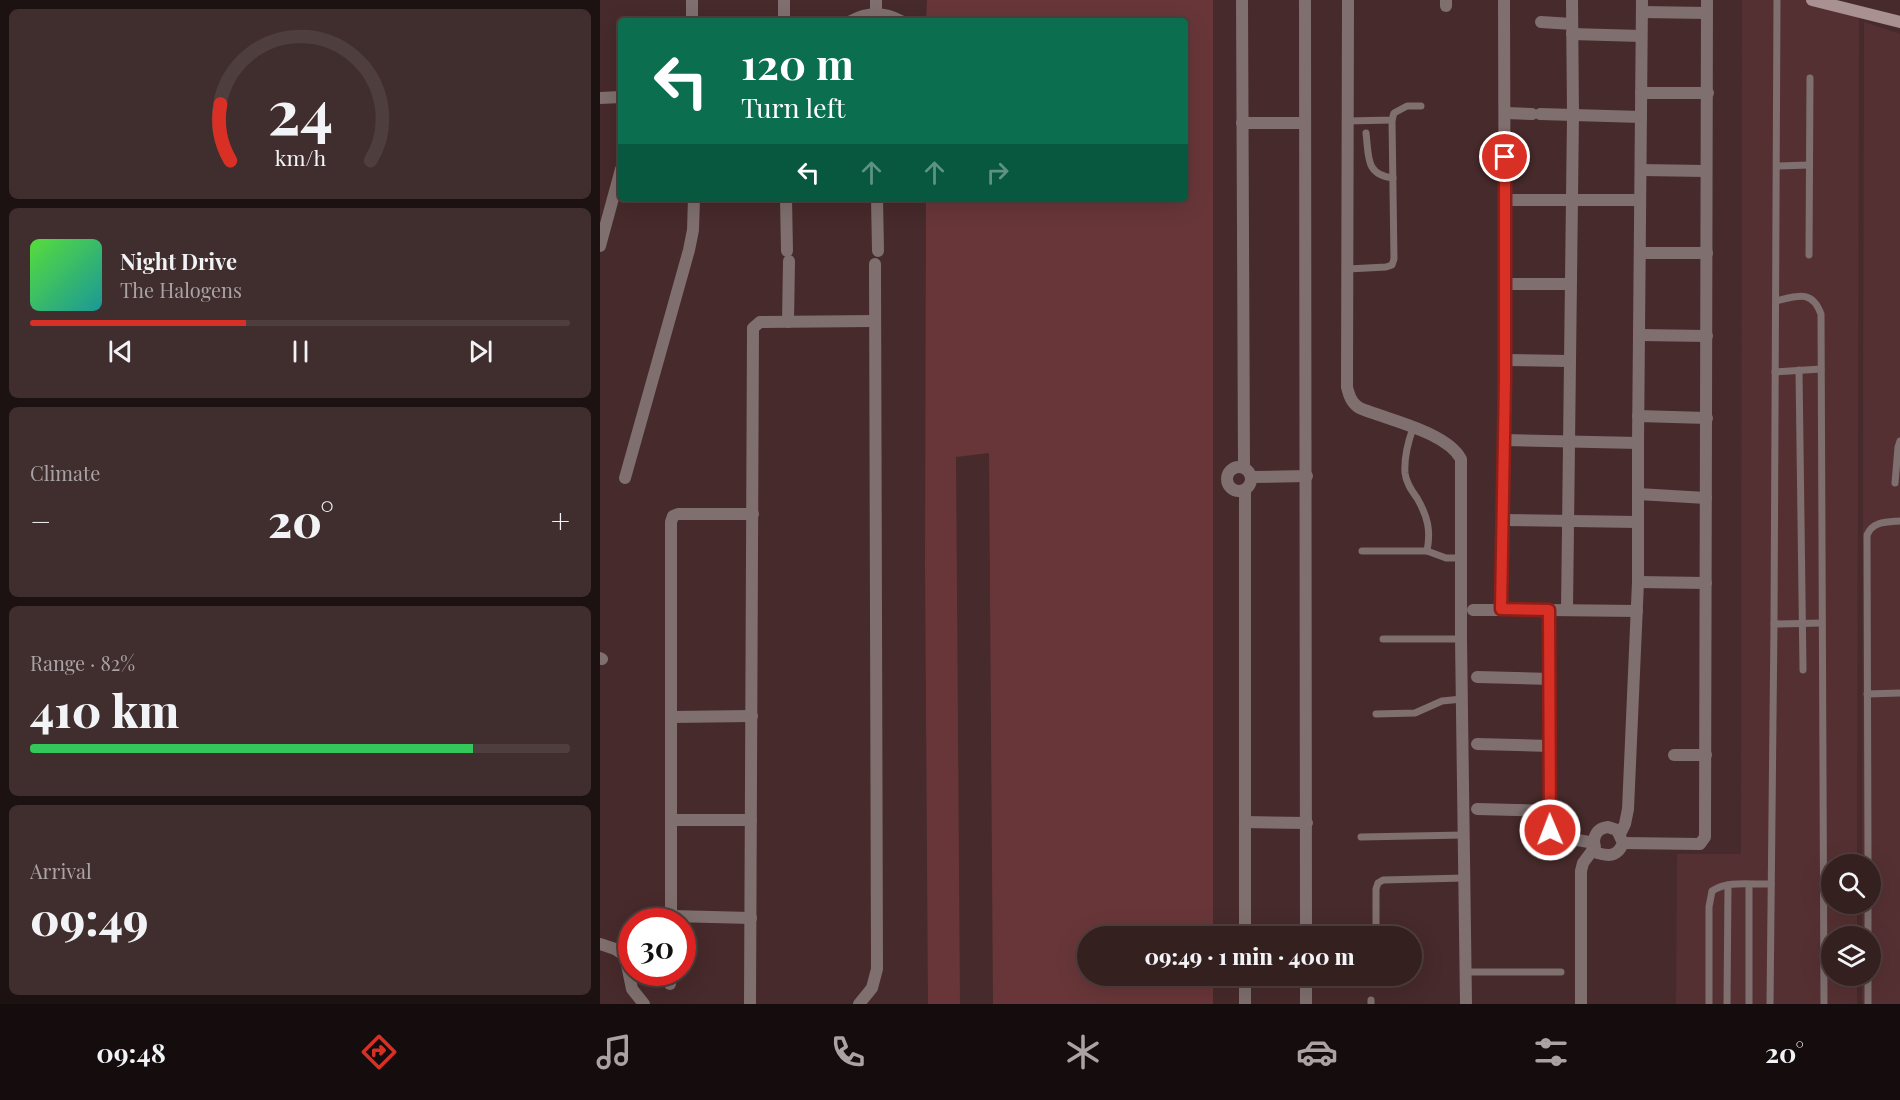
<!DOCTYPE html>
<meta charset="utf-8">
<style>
:root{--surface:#352020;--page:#402d2d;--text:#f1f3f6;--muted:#aaa3a5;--line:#4f3e3e;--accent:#d93025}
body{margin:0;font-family:"Playfair Display",serif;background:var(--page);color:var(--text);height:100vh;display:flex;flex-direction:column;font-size:22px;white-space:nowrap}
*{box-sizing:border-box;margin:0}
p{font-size:20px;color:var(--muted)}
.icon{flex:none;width:33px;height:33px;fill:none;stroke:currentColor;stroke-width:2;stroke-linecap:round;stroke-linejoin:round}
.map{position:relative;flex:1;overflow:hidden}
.panel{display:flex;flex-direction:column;gap:9px;padding:9px;background:#1d1212;width:600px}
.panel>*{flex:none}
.top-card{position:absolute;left:18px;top:18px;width:570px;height:183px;border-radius:6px;box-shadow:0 6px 24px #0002,0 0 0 2px var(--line);background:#0b6e4f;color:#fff;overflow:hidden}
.fabs{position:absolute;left:1221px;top:854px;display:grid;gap:12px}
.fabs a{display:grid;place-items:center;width:60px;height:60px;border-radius:50%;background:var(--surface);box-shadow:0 6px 24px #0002,0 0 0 2px var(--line);font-size:30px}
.speed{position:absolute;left:18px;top:908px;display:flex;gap:12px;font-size:30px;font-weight:700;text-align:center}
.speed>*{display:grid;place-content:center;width:78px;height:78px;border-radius:50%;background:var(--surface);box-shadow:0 6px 24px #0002,0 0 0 2px var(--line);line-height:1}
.speed .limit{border:9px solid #d22;background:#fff;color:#111}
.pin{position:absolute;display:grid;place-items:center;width:51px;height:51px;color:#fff;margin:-26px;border:3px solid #fff;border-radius:50%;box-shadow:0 2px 6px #0007}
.me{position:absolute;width:66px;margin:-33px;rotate:359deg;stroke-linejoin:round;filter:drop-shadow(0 0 4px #0008)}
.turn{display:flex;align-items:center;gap:21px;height:126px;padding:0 24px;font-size:27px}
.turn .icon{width:78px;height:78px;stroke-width:2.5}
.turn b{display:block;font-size:42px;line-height:51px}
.lanes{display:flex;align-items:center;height:57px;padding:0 24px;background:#0003;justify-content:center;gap:30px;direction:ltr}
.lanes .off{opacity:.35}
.big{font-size:45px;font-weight:800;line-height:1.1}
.panel .widget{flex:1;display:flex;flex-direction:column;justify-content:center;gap:9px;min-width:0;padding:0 21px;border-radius:9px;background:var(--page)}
.panel .dial{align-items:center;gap:0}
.dial svg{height:156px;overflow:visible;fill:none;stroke:var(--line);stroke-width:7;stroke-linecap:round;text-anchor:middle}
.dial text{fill:var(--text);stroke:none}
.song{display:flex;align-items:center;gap:18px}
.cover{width:72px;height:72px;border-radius:9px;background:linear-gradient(135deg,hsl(110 70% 55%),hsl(180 70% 35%))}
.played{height:6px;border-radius:3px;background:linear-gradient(90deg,var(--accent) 40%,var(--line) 40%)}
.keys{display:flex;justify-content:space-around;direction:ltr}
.heat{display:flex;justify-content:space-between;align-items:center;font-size:33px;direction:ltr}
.charge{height:9px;border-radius:4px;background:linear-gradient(90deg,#34c759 82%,var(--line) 0)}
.trip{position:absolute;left:477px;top:926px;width:345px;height:60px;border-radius:30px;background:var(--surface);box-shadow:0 6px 24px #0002,0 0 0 2px var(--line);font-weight:800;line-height:60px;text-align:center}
.menu{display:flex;height:96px;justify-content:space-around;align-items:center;background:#150d0d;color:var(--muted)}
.menu .icon{width:42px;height:42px}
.menu .on{color:var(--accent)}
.menu b{font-size:27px;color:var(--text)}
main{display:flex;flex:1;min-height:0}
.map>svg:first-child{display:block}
.built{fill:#553032}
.green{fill:#683639}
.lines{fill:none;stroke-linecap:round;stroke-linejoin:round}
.lane{stroke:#7f6f6f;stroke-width:7}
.street{stroke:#7f6f6f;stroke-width:12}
.secondary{stroke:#a99091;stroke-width:12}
.route-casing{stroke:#8d1f18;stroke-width:15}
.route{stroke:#d93025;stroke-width:10}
</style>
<main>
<section class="panel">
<div class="widget dial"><svg viewBox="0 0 100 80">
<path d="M14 69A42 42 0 1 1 86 69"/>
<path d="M14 69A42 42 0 0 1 9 40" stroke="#d93025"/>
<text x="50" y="56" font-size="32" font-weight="700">24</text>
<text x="50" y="72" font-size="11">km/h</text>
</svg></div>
<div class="widget">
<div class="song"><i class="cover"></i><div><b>Night Drive</b><p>The Halogens</p></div></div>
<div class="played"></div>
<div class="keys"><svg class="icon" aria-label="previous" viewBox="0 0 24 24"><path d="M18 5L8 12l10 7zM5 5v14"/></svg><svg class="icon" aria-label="pause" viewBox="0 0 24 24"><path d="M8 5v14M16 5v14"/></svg><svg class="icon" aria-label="next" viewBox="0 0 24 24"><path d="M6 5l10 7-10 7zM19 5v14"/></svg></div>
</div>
<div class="widget"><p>Climate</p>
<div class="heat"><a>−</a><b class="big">20°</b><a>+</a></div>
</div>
<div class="widget"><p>Range · 82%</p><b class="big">410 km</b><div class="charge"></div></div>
<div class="widget"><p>Arrival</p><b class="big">09:49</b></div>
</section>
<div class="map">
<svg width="1300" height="1004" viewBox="0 0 1300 1004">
<rect width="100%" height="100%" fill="#472a2b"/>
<g class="built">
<polygon points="1142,0 1232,0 1259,7 1257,864 1232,864 1232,903 1257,903 1257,936 1232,936 1232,975 1257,975 1257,1004 1076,1004 1077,854 1141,854"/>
<polygon points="1264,22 1300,34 1300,1004 1262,1004 1262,975 1270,975 1270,936 1262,936 1262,903 1270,903 1270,864 1262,864"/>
</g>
<polygon class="green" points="327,0 613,0 613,936 488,936 488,975 613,975 613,1004 393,1004 389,453 356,457 360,1004 328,1004 325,564 326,198 585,198 585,21 326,21"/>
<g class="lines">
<g class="lane">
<polyline points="747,121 792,120 794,113 807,106 821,106"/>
<path d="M766 133C769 156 765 175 793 178"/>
<polyline points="1177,166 1209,165"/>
<polyline points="1209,255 1210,78"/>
<polyline points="748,269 786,267 792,265 794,259 792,120"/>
<path d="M1176 301C1197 296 1212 289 1221 314L1224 1004"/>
<polyline points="1199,370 1203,670"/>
<polyline points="1175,372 1221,369"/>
<path d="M813 428C808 442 804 458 805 473 806 483 812 491 817 498 828 517 831 531 827 551L846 558H861"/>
<polyline points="1295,483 1298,447 1300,441"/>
<polyline points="762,551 827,551"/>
<polyline points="1174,624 1222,623"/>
<polyline points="783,639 861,639"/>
<polyline points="1267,694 1300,693"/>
<polyline points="776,714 815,713 842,701 862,699"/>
<polyline points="761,837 864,835"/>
<path d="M1268 864 1267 535C1273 521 1287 522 1300 521"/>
<polyline points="1268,903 1268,936"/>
<polyline points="776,936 776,889 778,883 783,880 865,878"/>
<polyline points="866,972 961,972"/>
<polyline points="771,1000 771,1004"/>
<path d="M1109 1004V907L1112 891C1128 880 1152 885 1171 884"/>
<polyline points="1127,1004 1128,885"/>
<polyline points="1149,1004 1149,885"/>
<polyline points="1170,1004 1174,624 1177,0"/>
<polyline points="1268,1004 1268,975"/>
</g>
<g class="street">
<polyline points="642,0 644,467"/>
<polyline points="705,0 706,936"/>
<path d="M748 0 747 387C749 395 751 402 758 407 763 410 770 412 776 414 801 423 848 435 861 459V639L866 1004"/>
<polyline points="846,6 846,0"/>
<polyline points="1042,12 1107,13"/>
<polyline points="276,13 276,0"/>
<polyline points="92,21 92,0"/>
<polyline points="184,21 184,0"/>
<path d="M251 21C268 12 284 12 301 21"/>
<polyline points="941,22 972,24"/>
<polyline points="972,34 1041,36"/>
<polyline points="1041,93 1108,93"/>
<polyline points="0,98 21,97"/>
<polyline points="905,113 932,114"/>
<polyline points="940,114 1041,117"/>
<polyline points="642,123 705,123"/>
<polyline points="1041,170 1106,171"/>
<polyline points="186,198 187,251"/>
<polyline points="277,198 278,251"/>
<polyline points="906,200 1040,200"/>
<polyline points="0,246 21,169"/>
<polyline points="1040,253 1107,253"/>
<polyline points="905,284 970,284"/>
<polyline points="188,322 189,261"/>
<polyline points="1039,335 1107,336"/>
<polyline points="905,360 969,361"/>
<polyline points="1038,416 1107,418"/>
<polyline points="904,440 1038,443"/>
<circle cx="639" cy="479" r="12"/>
<polyline points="652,477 707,476"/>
<polyline points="25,478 89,250 93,230 94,198"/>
<polyline points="645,490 645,936"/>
<polyline points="1038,494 1106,498"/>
<polyline points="903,520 1037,522"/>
<polyline points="1038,582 1106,583"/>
<polyline points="901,609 905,360 904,0"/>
<polyline points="873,610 949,610 950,830 956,836 994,843"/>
<polyline points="949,610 1037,611"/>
<polyline points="967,610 973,115 972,0"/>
<polyline points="0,658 2,659"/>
<polyline points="877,677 950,679"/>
<polyline points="71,717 152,716"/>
<polyline points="877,744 949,746"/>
<polyline points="1074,755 1106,755"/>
<polyline points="877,809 949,811"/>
<polyline points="71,820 151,820"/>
<polyline points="645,822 707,823"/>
<path d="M1008 827 1017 830 1023 843C1017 859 1005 856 992 851L995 847C992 837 997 828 1008 827Z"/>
<polyline points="1020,834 1025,824 1028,809 1038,582 1038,443 1042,0"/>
<polyline points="1023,843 1100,844 1105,837 1107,0"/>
<polyline points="72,916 151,918"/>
<polyline points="71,921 71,522 73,516 78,514 153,514"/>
<polyline points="0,944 15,949 25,955 32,989 44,1004"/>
<polyline points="645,975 645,1004"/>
<polyline points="70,984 70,972"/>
<polyline points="150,1004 153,328 160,322 275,321"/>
<polyline points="259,1004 272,988 277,969 275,264"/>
<polyline points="706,1004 706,975"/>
<polyline points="981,1004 981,871 983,863 992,851"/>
</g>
<polyline class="secondary" points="1212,0 1300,22"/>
</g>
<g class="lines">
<g class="route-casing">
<polyline id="route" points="905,157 905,380 901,609 949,610 950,830"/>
</g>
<use href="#route" class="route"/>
</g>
</svg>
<div class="fabs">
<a><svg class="icon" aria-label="search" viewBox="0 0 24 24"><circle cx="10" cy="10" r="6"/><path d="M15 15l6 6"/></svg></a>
<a><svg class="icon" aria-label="layers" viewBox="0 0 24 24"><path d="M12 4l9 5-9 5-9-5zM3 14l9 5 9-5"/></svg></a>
</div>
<div class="speed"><div class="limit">30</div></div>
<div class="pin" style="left:905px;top:157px;background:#d93025"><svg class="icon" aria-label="arrive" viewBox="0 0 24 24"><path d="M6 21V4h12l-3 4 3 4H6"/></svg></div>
<svg class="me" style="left:950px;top:830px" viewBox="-20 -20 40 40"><circle r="17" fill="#d93025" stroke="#fff" stroke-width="3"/><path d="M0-11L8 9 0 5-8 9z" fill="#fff"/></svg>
<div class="trip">09:49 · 1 min · 400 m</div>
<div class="top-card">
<div class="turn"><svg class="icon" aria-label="left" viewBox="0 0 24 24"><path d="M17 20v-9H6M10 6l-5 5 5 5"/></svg><div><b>120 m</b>Turn left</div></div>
<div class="lanes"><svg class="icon" aria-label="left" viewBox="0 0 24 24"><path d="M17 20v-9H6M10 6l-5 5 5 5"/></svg><svg class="icon off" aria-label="ahead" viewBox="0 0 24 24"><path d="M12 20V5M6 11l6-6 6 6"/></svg><svg class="icon off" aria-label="ahead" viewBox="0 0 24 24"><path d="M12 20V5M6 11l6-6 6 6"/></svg><svg class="icon off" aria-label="right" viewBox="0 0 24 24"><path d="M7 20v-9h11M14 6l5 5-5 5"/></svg></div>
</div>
</div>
</main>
<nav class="menu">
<b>09:48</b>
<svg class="icon on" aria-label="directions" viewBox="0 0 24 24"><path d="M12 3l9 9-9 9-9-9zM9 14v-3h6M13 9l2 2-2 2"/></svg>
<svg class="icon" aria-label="music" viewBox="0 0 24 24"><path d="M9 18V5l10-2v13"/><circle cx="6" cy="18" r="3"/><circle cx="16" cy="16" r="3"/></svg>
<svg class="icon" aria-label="phone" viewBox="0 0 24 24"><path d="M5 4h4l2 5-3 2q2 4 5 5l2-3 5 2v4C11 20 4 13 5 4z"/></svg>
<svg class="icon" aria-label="climate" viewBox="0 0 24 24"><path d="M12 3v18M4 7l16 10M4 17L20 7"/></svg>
<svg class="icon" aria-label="car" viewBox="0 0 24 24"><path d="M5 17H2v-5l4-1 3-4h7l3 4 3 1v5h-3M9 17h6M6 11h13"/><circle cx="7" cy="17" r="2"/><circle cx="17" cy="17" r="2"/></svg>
<svg class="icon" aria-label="filters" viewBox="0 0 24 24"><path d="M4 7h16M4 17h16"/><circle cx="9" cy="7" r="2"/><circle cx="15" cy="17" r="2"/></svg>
<b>20°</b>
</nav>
